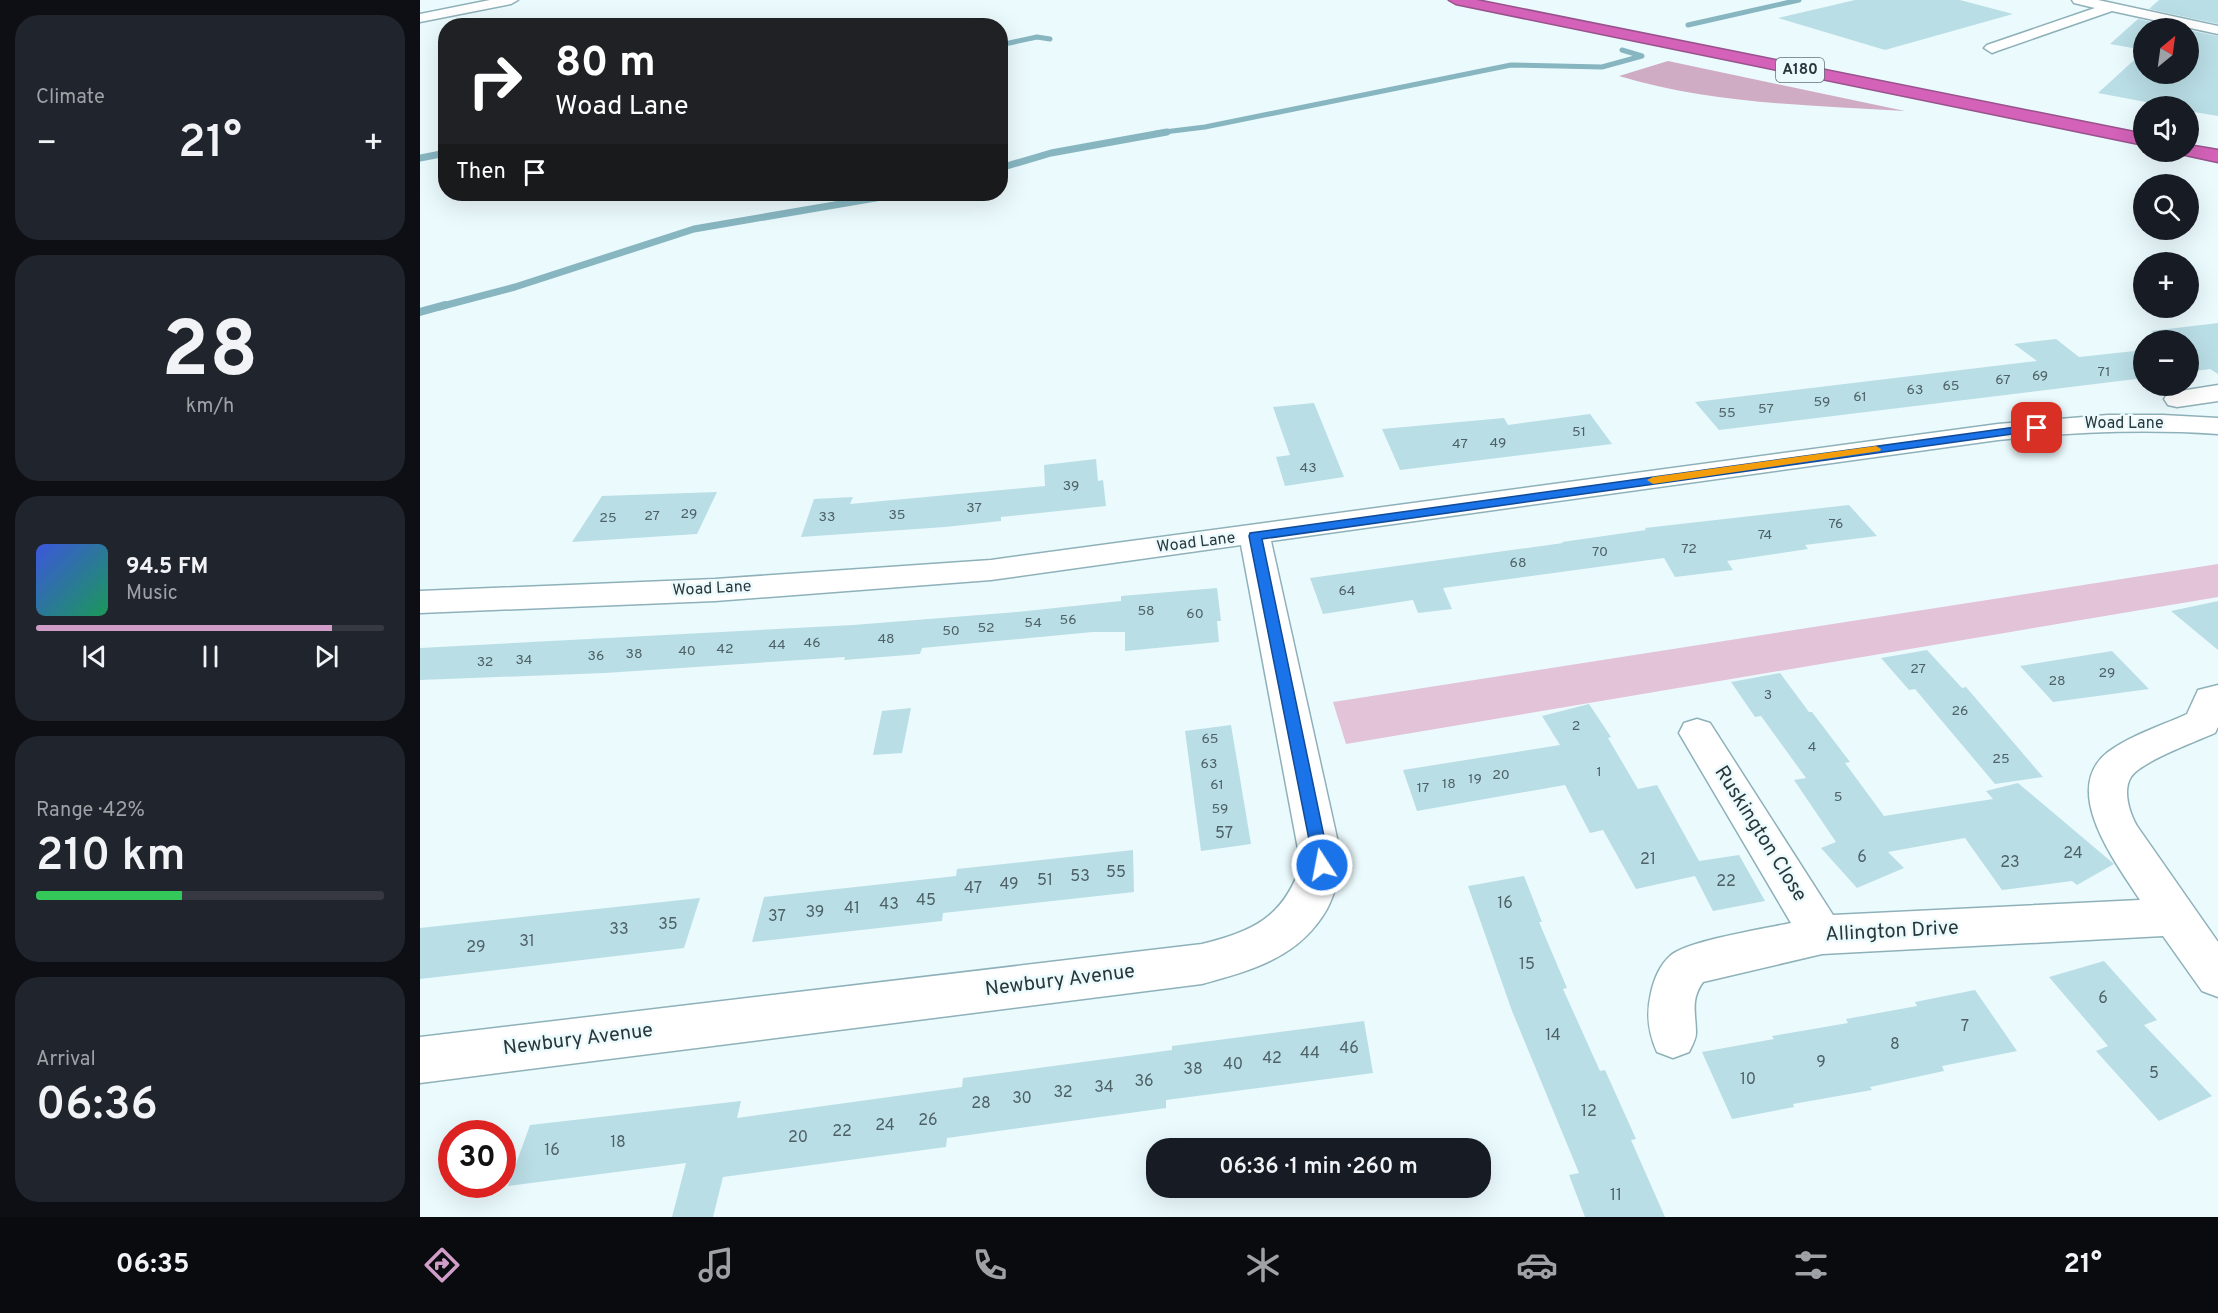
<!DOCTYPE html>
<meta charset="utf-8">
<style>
:root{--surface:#171b24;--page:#20242c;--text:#f1f3f6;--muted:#9ea1a6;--line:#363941;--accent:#cf9dc7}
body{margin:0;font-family:Overpass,sans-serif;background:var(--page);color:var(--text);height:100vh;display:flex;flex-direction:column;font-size:22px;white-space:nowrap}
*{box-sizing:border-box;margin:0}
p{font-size:20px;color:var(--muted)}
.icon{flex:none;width:33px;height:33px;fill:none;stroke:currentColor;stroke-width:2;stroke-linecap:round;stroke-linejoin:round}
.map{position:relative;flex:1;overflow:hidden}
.drawer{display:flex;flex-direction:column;gap:15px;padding:15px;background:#0d0f14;width:420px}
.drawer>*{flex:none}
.banner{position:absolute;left:18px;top:18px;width:570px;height:183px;border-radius:24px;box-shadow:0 6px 24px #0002;background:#202124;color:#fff;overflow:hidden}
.needle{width:39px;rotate:29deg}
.controls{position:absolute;left:1713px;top:18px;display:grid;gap:12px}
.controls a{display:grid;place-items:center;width:66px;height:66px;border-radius:50%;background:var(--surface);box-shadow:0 6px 24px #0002;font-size:30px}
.speed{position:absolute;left:18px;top:1120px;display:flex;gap:12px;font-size:30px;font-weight:700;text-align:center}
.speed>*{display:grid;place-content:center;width:78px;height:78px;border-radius:50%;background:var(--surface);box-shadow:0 6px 24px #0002;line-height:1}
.speed .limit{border:9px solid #d22;background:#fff;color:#111}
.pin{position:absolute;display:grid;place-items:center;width:51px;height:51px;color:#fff;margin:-26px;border-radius:12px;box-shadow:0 3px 9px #0006}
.me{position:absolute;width:66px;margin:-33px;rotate:349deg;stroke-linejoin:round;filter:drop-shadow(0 0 4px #0008)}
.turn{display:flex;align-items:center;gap:21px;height:126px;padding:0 18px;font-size:27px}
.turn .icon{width:78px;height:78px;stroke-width:2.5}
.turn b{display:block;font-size:42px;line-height:51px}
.then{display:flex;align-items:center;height:57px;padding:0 18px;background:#0003;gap:12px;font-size:22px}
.big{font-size:45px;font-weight:600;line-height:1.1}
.drawer .card{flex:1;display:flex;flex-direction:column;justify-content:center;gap:9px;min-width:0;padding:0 21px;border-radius:24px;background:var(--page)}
.drawer .dial{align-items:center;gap:0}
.dial b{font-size:78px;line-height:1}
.song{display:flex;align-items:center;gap:18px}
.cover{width:72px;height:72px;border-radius:9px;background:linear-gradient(135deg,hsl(230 70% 55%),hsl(150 70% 35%))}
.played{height:6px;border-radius:3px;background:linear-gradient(90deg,var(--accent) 85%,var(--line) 85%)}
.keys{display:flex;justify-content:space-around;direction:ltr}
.heat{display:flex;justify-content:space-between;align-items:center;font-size:33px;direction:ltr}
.charge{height:9px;border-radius:4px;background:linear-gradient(90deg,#34c759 42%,var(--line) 0)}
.trip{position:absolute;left:726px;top:1138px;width:345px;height:60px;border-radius:24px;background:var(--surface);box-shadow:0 6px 24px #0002;font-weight:600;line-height:60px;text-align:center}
.dock{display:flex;height:96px;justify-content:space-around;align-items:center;background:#090b0e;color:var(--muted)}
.dock .icon{width:42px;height:42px}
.dock .selected{color:var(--accent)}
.dock b{font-size:27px;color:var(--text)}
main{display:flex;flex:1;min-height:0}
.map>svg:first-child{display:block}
.green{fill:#e2c3d8}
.forest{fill:#cfacc4}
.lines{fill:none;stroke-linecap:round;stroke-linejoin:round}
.stream-far2{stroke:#87b6c1;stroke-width:5}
.stream-far1{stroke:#87b6c1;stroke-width:7}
.stream{stroke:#87b6c1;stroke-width:8}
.building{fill:#badee6}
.minor-casing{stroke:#8eb1b9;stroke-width:3}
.highway-casing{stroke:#98538c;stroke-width:3}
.minor{fill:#fff;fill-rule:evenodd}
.highway{fill:#d362b8;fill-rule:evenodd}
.route{fill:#1a73e8;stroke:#114b97;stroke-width:1.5}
.slow{fill:#f59e0b}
.labels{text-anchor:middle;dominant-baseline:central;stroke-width:5;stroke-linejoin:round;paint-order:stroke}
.number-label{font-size:14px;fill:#4d6166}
.shield{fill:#ebfafd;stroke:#637275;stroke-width:1.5}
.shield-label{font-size:15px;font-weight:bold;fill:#29373b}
.street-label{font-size:16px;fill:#29373b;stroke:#ebfafd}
.near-number-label{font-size:16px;fill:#4d6166}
.near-street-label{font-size:20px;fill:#29373b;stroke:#ebfafd}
</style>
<main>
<section class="drawer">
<div class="card"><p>Climate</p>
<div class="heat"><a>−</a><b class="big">21°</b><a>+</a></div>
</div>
<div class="card dial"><b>28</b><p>km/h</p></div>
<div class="card">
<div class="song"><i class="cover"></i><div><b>94.5 FM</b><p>Music</p></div></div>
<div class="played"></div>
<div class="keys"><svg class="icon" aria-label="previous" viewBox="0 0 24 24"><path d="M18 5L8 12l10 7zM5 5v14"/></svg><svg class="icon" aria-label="pause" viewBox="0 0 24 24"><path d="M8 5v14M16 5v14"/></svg><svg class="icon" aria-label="next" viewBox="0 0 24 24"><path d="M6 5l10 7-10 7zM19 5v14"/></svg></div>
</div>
<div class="card"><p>Range · 42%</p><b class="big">210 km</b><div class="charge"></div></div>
<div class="card"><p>Arrival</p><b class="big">06:36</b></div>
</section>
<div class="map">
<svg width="1798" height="1217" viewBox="0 0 1798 1217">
<rect width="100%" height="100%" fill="#ebfafd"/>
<polygon class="green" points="1798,564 1798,597 926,744 913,702"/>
<path class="forest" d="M1248 61 1485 111C1390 105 1290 104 1199 76Z"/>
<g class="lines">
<g class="stream-far2">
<polyline points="1268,25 1379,0"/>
<polyline points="580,45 617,37 630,39"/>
<polyline points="736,133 785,127 1091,65 1182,67 1222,56 1202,50"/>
</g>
<g class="stream-far1">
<polyline points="0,158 26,153"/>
<polyline points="580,168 631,153 747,132"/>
<polyline points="19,307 95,287 274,229 479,194"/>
</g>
<polyline class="stream" points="0,312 25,305"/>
</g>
<g class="building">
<polygon points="1435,0 1540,0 1593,14 1465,50 1358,18"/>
<polygon points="1739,0 1798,0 1798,24 1729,9"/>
<polygon points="1718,19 1762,28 1724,28 1724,50 1690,44"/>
<polygon points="1768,30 1798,36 1798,116 1768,111 1768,106 1747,106 1678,93 1724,51 1724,74 1768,74"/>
<polygon points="1798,323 1798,374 1790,369 1768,372 1768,340 1746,340 1731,331"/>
<polygon points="1636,339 1659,357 1724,350 1724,378 1299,430 1275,402 1617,361 1594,344"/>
<polygon points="894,403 924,477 865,486 856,457 870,455 853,407"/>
<polygon points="1170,414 1192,444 980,470 962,429 1084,418 1088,425"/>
<polygon points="676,459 678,481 683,480 686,506 581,517 581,521 525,527 381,537 394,499 433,497 430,504 625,486 624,465"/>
<polygon points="297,492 277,534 152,542 182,496"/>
<polygon points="1429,505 1457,536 1385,545 1388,549 1307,561 1313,570 1255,577 1244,558 1023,588 1032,609 998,613 993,600 903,614 890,578 1143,543 1142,542 1226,530 1225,528"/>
<polygon points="797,588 801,621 797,621 799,642 705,651 705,632 673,632 502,648 500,654 424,660 425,657 185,673 0,680 0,648 433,625 597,612 701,601 701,596"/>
<polygon points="1798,601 1798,650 1751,611"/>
<polygon points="1507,650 1542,688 1546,687 1623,777 1575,784 1495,689 1489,690 1461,658"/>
<polygon points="1692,651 1729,689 1633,702 1600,666"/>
<polygon points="1360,673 1389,712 1392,712 1430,762 1425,763 1464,816 1573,799 1566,791 1598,783 1694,864 1657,885 1652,881 1582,890 1545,838 1468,852 1484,868 1437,888 1401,848 1416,842 1374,780 1386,778 1341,716 1335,717 1311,682"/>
<polygon points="1169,704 1191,737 1188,738 1218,789 1237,785 1279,861 1319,855 1345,901 1293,911 1275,876 1216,889 1183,830 1170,833 1145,785 997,811 983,770 1140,745 1122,716"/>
<polygon points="491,708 482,753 453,755 462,711"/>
<polygon points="811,725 831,844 781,851 765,731"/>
<polygon points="713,850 714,892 523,913 522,921 332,942 344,897 536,876 537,869"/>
<polygon points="1104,876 1122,922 1119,922 1147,988 1143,989 1180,1071 1185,1070 1216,1139 1211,1140 1245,1217 1165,1217 1149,1175 1159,1173 1092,1011 1048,886"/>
<polygon points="280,898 264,948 0,979 0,928"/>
<polygon points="1684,961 1737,1020 1724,1025 1792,1096 1739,1121 1676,1051 1688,1046 1629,977"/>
<polygon points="1555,990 1597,1051 1522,1066 1524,1071 1450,1087 1452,1090 1373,1104 1374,1107 1312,1119 1282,1052 1354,1039 1352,1036 1428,1023 1426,1019 1497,1006 1495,1002"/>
<polygon points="944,1021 953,1073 746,1100 746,1108 527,1138 526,1147 303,1177 293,1217 252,1217 266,1163 88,1186 110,1125 321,1101 317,1118 542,1087 543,1078 752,1050 752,1046"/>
</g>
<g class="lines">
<g class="minor-casing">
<g id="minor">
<polygon points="70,0 98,0 91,4 0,22 0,14"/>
<polygon points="1652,0 1678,0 1798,26 1798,34 1692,11 1577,51 1572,53 1564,48 1567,45 1675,8 1654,3"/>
<polygon points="1798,385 1798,401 1757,407 1748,405 1744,399 1748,393"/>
<path d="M1688 415H1743L1798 418V434C1724 429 1651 432 1578 440L851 541 923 865C918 880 914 896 907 909 879 958 832 970 782 984L0 1083V1037L782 944C833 931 863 918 881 865L821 545 571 580 295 601 0 613V591L295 579 571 560 1578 424Z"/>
<path d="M1798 685V727L1795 733C1777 741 1720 762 1711 777 1702 791 1710 814 1717 826L1798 942V997L1782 991 1743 936 1402 954 1283 982C1270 1000 1276 1014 1276 1033 1276 1039 1272 1046 1269 1052L1253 1058 1237 1052C1228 1032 1226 1014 1231 993 1234 979 1240 965 1250 956 1265 941 1347 928 1371 923L1259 733 1264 723 1277 719 1290 723 1413 915 1720 900C1697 864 1639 790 1688 752 1711 735 1741 726 1767 714L1778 690Z"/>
</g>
</g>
<g class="highway-casing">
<g id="highway">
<polygon points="1029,0 1056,0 1724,134 1724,145 1036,4"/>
<polygon points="1768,145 1798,150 1798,162 1761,154 1760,152 1768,152"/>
</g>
</g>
<use href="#minor" class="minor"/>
<use href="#highway" class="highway"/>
</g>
<polygon class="route" points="1617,424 1621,425 1621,430 842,539 910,865 908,870 902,872 895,870 829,536 830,533"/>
<polygon class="slow" points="1456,446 1461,449 1460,451 1233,484 1227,480 1233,477"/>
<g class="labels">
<g class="number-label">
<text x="1684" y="372">71</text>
<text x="1620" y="376">69</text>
<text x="1583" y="380">67</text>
<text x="1531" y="386">65</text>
<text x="1495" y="390">63</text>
<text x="1440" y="397">61</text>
<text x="1402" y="402">59</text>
<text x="1346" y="409">57</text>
<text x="1307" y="413">55</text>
<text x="1159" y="432">51</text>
<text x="1078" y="443">49</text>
<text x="1040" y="444">47</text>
<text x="888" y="468">43</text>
<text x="651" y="486">39</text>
<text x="554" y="508">37</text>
<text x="269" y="514">29</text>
<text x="477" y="515">35</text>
<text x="232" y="516">27</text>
<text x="407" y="517">33</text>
<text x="188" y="518">25</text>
<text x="1416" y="524">76</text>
<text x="1345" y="535">74</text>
<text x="1269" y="549">72</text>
<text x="1180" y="552">70</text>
<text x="1098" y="563">68</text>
<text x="927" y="591">64</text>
<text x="726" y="611">58</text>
<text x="775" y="614">60</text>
<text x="648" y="620">56</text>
<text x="613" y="623">54</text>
<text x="566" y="628">52</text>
<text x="531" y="631">50</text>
<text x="466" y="639">48</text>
<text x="392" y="643">46</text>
<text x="357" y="645">44</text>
<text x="305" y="649">42</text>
<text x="267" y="651">40</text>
<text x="214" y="654">38</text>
<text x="176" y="656">36</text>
<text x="104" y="660">34</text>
<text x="65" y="662">32</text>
<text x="1498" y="669">27</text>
<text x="1687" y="673">29</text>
<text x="1637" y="681">28</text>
<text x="1348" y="695">3</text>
<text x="1540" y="711">26</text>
<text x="1156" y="726">2</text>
<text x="790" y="739">65</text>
<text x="1392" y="747">4</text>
<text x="1581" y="759">25</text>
<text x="789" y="764">63</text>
<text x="1179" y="772">1</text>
<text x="1081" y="775">20</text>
<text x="1055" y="779">19</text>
<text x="1029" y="784">18</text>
<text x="797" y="785">61</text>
<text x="1003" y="788">17</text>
<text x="1418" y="797">5</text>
<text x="800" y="809">59</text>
</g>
<rect class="shield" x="1356" y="58" width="48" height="24" rx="4.5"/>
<g class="shield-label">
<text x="1380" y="70">A180</text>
</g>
<g class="street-label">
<text x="1704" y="424">Woad Lane</text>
<text transform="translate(776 543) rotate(-7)">Woad Lane</text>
<text transform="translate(292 589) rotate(-3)">Woad Lane</text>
</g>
<g class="near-number-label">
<text x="804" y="834">57</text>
<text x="1653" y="854">24</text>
<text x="1442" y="858">6</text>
<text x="1228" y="860">21</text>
<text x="1590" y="863">23</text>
<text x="696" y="873">55</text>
<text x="660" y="877">53</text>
<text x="625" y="881">51</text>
<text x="1306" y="882">22</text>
<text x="589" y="885">49</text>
<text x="553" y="889">47</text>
<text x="506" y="901">45</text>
<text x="1085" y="904">16</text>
<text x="469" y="905">43</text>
<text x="432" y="909">41</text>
<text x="395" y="913">39</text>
<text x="357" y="917">37</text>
<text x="248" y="925">35</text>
<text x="199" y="930">33</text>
<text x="107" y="942">31</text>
<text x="56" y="948">29</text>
<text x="1107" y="965">15</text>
<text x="1683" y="999">6</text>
<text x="1545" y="1027">7</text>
<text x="1133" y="1036">14</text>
<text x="1475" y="1045">8</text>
<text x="929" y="1049">46</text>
<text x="890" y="1054">44</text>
<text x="852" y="1059">42</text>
<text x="1401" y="1063">9</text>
<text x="813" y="1065">40</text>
<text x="773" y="1070">38</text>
<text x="1734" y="1074">5</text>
<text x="1328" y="1080">10</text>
<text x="724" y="1082">36</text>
<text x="684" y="1088">34</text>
<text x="643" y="1093">32</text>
<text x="602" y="1099">30</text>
<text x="561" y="1104">28</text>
<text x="1169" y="1112">12</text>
<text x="508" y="1121">26</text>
<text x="465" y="1126">24</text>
<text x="422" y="1132">22</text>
<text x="378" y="1138">20</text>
<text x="198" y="1143">18</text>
<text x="132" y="1151">16</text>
<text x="1196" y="1196">11</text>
</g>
<g class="near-street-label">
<text transform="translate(1340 834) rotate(58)">Ruskington Close</text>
<text transform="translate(1472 932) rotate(-3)">Allington Drive</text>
<text transform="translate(640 981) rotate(-7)">Newbury Avenue</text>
<text transform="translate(158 1040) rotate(-7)">Newbury Avenue</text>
</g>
</g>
</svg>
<div class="controls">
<a><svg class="needle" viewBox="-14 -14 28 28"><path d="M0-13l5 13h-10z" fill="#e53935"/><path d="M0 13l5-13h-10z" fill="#9ea1a6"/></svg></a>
<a><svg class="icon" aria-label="sound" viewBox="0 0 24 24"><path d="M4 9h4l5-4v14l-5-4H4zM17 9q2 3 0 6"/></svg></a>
<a><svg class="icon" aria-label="search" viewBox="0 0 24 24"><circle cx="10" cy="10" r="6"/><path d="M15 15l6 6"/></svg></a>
<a>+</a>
<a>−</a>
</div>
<div class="speed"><div class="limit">30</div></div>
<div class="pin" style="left:1617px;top:428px;background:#d93025"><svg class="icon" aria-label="arrive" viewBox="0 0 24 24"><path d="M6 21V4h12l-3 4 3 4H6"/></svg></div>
<svg class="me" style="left:902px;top:865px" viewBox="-20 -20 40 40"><circle r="17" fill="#1a73e8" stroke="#fff" stroke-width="3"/><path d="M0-11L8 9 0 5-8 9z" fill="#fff"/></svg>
<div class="trip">06:36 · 1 min · 260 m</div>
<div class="banner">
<div class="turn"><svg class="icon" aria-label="right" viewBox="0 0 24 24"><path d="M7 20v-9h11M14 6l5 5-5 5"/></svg><div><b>80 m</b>Woad Lane</div></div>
<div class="then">Then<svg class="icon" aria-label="arrive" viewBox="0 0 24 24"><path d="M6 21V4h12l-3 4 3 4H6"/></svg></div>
</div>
</div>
</main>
<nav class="dock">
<b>06:35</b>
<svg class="icon selected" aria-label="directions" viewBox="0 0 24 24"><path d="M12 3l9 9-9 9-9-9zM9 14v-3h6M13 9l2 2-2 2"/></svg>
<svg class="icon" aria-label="music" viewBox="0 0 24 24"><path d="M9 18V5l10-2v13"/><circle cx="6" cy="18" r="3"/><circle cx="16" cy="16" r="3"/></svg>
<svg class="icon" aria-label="phone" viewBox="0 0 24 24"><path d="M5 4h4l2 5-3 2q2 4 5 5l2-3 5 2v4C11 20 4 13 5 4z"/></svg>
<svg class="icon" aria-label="climate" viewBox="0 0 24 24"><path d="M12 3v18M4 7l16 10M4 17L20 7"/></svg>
<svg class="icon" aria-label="car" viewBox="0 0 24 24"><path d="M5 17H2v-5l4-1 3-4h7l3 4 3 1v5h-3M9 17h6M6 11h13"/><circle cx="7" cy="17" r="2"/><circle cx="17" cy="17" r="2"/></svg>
<svg class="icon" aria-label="filters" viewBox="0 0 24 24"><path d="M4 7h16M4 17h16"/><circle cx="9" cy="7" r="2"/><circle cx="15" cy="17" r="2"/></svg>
<b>21°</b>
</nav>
